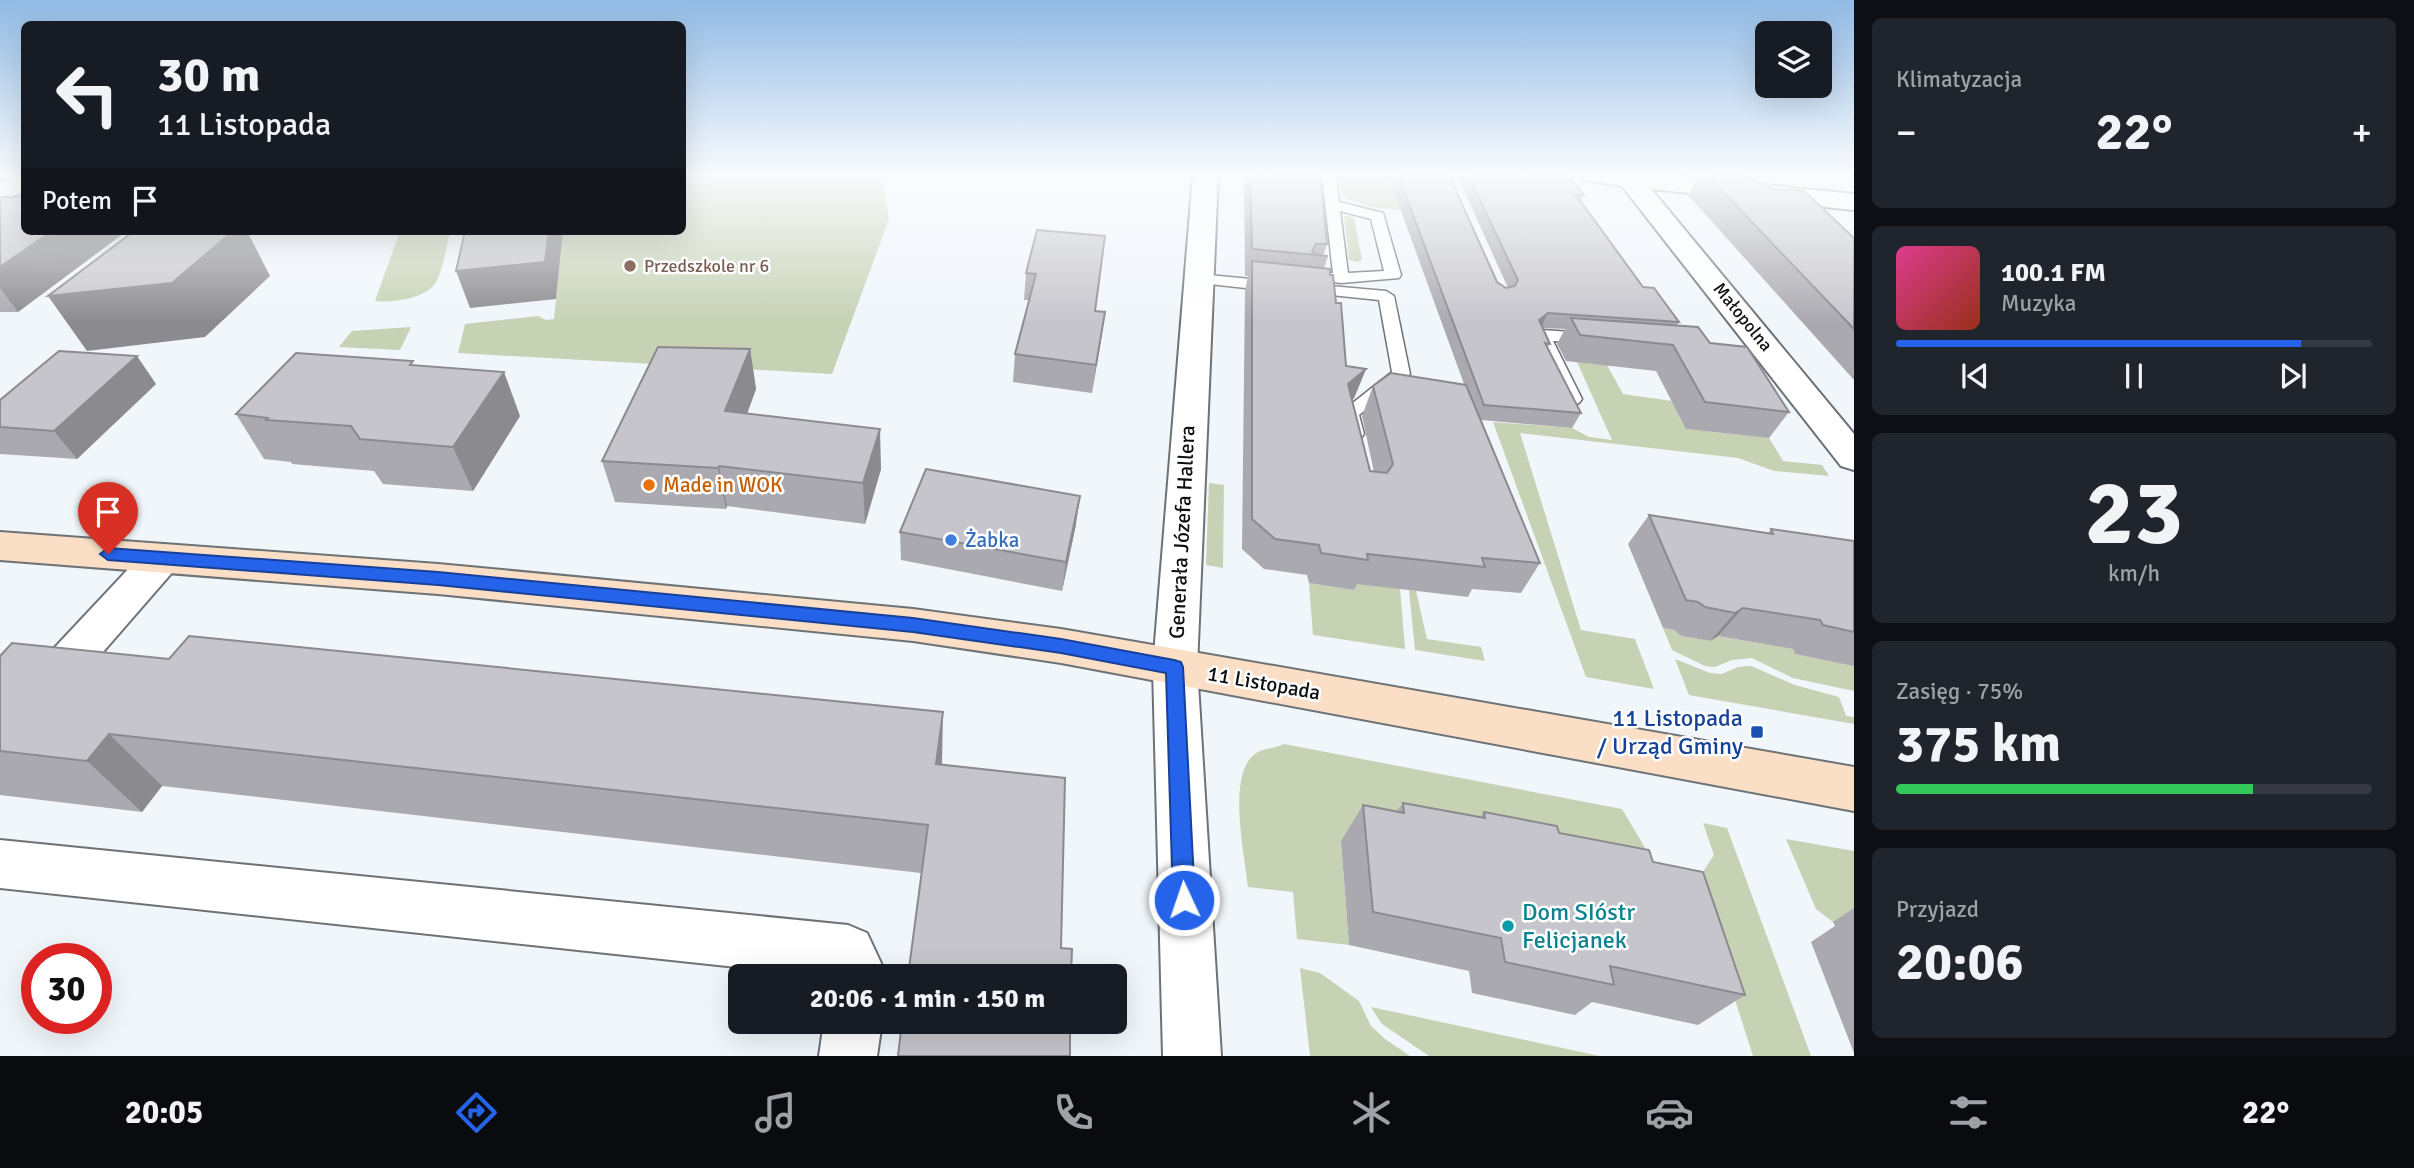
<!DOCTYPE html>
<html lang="pl">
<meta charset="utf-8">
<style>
:root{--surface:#171b24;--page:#20242c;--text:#f1f3f6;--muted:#9ea1a6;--line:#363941;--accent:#2563eb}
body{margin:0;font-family:Signika,sans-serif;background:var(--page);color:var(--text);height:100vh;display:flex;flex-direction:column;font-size:26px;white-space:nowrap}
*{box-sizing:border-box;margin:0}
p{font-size:23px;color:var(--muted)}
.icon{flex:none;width:38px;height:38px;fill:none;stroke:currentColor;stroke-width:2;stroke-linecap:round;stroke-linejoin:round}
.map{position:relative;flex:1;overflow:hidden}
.details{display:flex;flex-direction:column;gap:18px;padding:18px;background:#0d0f14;width:560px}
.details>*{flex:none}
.hud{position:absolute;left:21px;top:21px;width:665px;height:214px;border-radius:10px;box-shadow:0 7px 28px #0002;background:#171b24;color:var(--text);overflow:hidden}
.tools{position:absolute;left:1755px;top:21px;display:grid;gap:14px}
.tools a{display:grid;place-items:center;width:77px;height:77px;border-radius:10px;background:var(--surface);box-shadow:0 7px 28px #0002;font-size:35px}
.speed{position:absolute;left:21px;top:943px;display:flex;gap:14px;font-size:35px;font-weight:700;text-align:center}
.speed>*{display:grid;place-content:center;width:91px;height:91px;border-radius:50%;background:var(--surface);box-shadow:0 7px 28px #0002;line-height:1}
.speed .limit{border:10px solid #d22;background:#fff;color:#111}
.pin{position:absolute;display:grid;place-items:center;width:60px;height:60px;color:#fff;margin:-72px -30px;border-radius:50% 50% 50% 0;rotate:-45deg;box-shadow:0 0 7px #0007}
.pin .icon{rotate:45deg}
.me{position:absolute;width:77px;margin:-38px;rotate:357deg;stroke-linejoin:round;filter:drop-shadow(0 0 5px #0008)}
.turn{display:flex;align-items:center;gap:24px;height:147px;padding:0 21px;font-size:32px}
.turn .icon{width:91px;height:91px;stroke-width:2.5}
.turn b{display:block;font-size:49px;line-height:60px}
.then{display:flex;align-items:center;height:66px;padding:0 21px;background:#0003;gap:14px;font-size:26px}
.big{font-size:52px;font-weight:700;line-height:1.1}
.details .widget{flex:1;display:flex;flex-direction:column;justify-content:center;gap:10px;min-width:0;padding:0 24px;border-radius:10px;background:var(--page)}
.details .dial{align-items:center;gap:0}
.dial b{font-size:91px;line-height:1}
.song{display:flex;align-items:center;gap:21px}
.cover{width:84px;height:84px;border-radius:10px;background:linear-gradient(135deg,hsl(330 70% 55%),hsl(10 70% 35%))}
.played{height:7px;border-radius:4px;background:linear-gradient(90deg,var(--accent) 85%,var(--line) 85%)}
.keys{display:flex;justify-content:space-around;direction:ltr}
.heat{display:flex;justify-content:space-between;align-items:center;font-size:38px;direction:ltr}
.charge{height:10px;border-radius:5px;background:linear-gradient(90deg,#34c759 75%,var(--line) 0)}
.trip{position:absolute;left:728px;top:964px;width:399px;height:70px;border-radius:10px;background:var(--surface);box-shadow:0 7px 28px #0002;font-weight:700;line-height:70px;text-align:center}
.tab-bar{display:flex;height:112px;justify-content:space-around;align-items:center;background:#090b0e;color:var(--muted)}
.tab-bar .icon{width:49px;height:49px}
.tab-bar .selected{color:var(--accent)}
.tab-bar b{font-size:32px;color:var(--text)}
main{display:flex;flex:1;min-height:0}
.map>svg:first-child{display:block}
.green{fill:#c7d1b4}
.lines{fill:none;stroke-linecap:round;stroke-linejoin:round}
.lane-casing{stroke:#6d7276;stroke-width:3}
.street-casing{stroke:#6d7276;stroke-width:4}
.secondary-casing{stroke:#6d7276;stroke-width:4}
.lane{fill:#fff;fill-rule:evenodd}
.street{fill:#fff;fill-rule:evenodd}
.secondary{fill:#fadfc6;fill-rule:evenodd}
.wall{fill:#aaa9af}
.shaded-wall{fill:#8b8a8e}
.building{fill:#c6c5cb;stroke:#8b8a8e;stroke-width:2}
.route{fill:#2563eb;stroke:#184099;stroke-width:2}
.education-dot{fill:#8d6e63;stroke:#fff;stroke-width:2.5}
.food-dot{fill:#e8710a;stroke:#fff;stroke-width:2.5}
.shop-dot{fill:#3f7fe0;stroke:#fff;stroke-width:2.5}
.transit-dot{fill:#1a4fb4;stroke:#fff;stroke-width:2.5}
.culture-dot{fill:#0f9aa8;stroke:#fff;stroke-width:2.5}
.labels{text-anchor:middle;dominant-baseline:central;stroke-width:5;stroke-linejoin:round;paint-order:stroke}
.far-education-label{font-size:18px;fill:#785e54;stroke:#fff;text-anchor:start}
.far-street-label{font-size:18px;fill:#0d0f11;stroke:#fff}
.food-label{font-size:21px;fill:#c56008;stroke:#fff;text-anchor:start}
.street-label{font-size:21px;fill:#0d0f11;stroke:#fff}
.shop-label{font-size:21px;fill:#366cbe;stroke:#fff;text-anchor:start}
.near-transit-label{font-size:24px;fill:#164399;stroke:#fff;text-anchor:end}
.near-culture-label{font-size:24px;fill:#0d838f;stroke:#fff;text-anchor:start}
</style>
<main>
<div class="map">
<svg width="1854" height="1056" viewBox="0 0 1854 1056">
<rect width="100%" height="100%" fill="#f1f6fb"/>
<g class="green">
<polygon points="683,175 882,175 889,219 832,374 458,353 465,324 538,316 546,320 554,319 563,231 682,231"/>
<polygon points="1340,175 1388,175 1401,210 1370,207 1342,197"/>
<polygon points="1344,216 1354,217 1362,260 1357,262 1349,260"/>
<path d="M400 231H450C447 244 442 276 434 285 422 299 392 303 375 301Z"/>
<polygon points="411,327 400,350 339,347 352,331"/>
<polygon points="1577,362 1607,365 1623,394 1672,401 1687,429 1769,438 1783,461 1822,465 1829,476 1774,471 1738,458 1520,433 1581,630 1635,639 1654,689 1586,677 1493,422 1572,428 1589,437 1612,440"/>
<polygon points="1209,483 1224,485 1223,568 1206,565"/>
<polygon points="1353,581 1400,588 1405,649 1313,635 1309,583 1354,590"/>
<polygon points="1409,590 1416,591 1427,639 1481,647 1485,661 1415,650"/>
<polygon points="1663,628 1674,630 1681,636 1710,641 1717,636 1793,649 1795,654 1854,665 1854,691 1793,678 1752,658 1732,660 1715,667 1705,666 1672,650"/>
<polygon points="1675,659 1710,673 1722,674 1738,667 1751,666 1795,685 1839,697 1846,716 1854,717 1854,724 1689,695"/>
<path d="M1284 744 1622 809 1647 851 1341 842 1349 945 1297 939 1293 892 1248 887C1245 855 1225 770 1258 752 1266 748 1276 748 1284 744Z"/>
<polygon points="1703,823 1727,828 1811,1056 1753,1056 1697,881 1714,855"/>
<polygon points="1786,839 1854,851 1854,926 1833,922 1816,909"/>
<polygon points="1300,968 1320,973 1359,1001 1371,1026 1385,1039 1410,1056 1310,1056"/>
<polygon points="1371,1007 1600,1056 1429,1056 1382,1024"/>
</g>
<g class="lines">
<g class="lane-casing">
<g id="lane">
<path d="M1322 175H1336L1339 202 1383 213 1401 275 1399 278 1341 283 1308 279 1306 276 1308 273H1333ZM1340 211 1371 219 1384 271 1348 273Z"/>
<polygon points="1198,274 1273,281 1281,286 1273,291 1192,282 1190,279"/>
<polygon points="1308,284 1386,291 1394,296 1410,374 1359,415 1364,434 1361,438 1347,438 1340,413 1392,372 1379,300 1302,292 1300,289"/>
<polygon points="1542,330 1587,333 1596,338 1587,343 1553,341 1582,399 1579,403 1573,405 1564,399 1534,335"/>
</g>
</g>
<g class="street-casing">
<g id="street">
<polygon points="24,175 24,192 0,200 0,183"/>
<polygon points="1193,175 1218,175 1197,667 1221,1056 1163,1056 1153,667"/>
<polygon points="1580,175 1668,175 1854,194 1854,210 1651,189 1854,434 1854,470 1841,466 1622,186 1583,180"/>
<polygon points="162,544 176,548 182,558 176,568 16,752 0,758 0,706 148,548"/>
<polygon points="0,840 848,925 867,933 887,976 821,976 0,888"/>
<polygon points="824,1022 882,1022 877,1056 819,1056"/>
</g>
</g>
<g class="secondary-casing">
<polygon id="secondary" points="0,532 438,564 913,609 1061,629 1854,767 1854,811 1061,663 913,641 438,594 0,560"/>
</g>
<use href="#lane" class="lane"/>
<use href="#street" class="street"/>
<use href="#secondary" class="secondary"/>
</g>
<g class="wall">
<polygon points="1244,175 1320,175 1327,244 1323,256 1328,256 1324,268 1330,275 1336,303 1346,366 1366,369 1354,398 1352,400 1370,471 1374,472 1362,416 1373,386 1464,384 1388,175 1449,175 1497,282 1506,288 1508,288 1457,175 1568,175 1584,195 1581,201 1643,287 1679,322 1677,325 1710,343 1789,412 1769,438 1686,429 1656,371 1566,361 1557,344 1565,329 1542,328 1550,344 1547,348 1581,413 1572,428 1481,420 1540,563 1521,593 1472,589 1468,597 1357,584 1354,590 1309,583 1307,575 1264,569 1242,549 1245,290 1248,276 1245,276"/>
<polygon points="1700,175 1740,175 1854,238 1854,380 1688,195"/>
<polygon points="0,197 24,231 123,231 124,233 18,312 0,312"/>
<polygon points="1037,230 1095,311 1101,339 1092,393 1013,382 1015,354 1029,300 1024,300 1026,273"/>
<polygon points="750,349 756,389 747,414 881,469 865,524 727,506 726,509 615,502 602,461"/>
<polygon points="415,366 520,416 473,491 383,484 374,471 292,464 291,462 264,459 236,414"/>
<polygon points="156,384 77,459 0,454 0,400"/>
<polygon points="1649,515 1768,533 1771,529 1854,541 1854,666 1795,654 1793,649 1718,636 1710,641 1681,636 1674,630 1663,628 1628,544"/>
<polygon points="1076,524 1062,591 901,560 900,532"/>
<polygon points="0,656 942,765 1061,948 1071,976 921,873 162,786 142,812 0,795"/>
<polygon points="1403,803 1480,817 1484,812 1559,833 1653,862 1745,995 1698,1025 1592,1002 1575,1015 1472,993 1469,971 1349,945 1341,841 1363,805 1397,811"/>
<polygon points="1854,908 1854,1053 1811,942 1835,926 1833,922"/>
</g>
<g class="shaded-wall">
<polygon points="52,231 123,231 124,233 18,312 0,288 0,267"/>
<polygon points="233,231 247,231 270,276 205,337 87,351 48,296"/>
<polygon points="549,231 563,231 556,299 470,308 456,271"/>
<polygon points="1105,312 1101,339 1092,393 1096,365"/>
<polygon points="1548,313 1541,328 1539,320"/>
<polygon points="750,349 756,389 733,452 725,411"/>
<polygon points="137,356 156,384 77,459 54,431"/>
<polygon points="1366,369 1354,398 1337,414 1348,384"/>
<polygon points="504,372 520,416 473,491 453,447"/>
<polygon points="880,429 881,469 865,524 863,483"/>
<polygon points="719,466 727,506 726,509 718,468"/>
<polygon points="1080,496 1076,524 1062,591 1066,562"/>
<polygon points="1743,608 1718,636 1710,641 1735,613"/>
<polygon points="943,712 942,765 936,764"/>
<polygon points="109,734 162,786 142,812 87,761"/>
</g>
<g class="building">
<polygon points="1250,175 1320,175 1327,244 1316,244 1312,251 1316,255 1328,256 1252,249"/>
<polygon points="1398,175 1449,175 1497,282 1506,288 1515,286 1518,280 1468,175 1568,175 1584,195 1576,195 1643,287 1654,288 1679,322 1548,313 1539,320 1550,344 1545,343 1581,413 1484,405"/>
<polygon points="1707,175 1740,175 1774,189 1803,190 1854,238 1854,329"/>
<polygon points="0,197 24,197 24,231 52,231 0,267"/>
<polygon points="1037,230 1105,236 1095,311 1105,312 1096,365 1015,354 1036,274 1026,273"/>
<polygon points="134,231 233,231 172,283 48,296"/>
<polygon points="465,231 549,231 545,262 456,271"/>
<polygon points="1252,261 1330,269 1330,275 1333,275 1336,303 1341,303 1346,366 1366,369 1348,384 1370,471 1387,473 1393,464 1373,386 1391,373 1466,385 1540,563 1482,558 1485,567 1367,554 1368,560 1321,553 1319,545 1275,539 1252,519"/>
<polygon points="1571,318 1698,327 1710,343 1747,347 1789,412 1705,402 1673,345 1580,335"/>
<polygon points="658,347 750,349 725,411 880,429 863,483 719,466 718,468 602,461"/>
<polygon points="59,351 137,356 54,431 0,427 0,400"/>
<polygon points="296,353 413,361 410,365 504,372 453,447 360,439 351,426 266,420 268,418 236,414"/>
<polygon points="926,469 1080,496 1066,562 900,532"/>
<polygon points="1649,515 1773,534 1771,529 1854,541 1854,632 1823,625 1820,620 1743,608 1735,613 1705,607 1698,602 1686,600"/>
<polygon points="189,636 943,712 936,764 1065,778 1061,948 1072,949 1071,976 908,976 928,825 109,734 87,761 0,751 0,656 12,643 169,659"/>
<polygon points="1403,803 1485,818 1484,812 1557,826 1559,833 1649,850 1653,862 1703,872 1745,995 1610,966 1614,985 1505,962 1501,938 1373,912 1363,805 1404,813"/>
<polygon points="902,1022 1070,1022 1070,1056 898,1056"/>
</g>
<linearGradient id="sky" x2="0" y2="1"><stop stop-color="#91bae4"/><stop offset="0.54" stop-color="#f9fbfd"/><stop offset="1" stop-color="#f9fbfd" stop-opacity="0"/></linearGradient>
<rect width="1854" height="323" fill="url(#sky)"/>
<polygon class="route" points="108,548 438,572 913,618 1061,639 1174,660 1181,662 1183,667 1195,900 1192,908 1184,911 1176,908 1173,900 1166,673 1061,653 913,632 438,585 108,560 100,554"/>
<circle class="education-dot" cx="630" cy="266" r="7"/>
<circle class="food-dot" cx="649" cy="485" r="7"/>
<circle class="shop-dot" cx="951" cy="540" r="7"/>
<rect class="transit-dot" x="1750" y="725" width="14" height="14" rx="3.5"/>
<circle class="culture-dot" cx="1508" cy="926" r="7"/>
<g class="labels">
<g class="far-education-label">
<text x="644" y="266">Przedszkole nr 6</text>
</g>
<g class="far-street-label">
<text transform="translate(1743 317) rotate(51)">Małopolna</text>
</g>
<g class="food-label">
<text x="663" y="485">Made in WOK</text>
</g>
<g class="street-label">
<text transform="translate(1182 532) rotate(-87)">Generała Józefa Hallera</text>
<text transform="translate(1264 683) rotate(10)">11 Listopada</text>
</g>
<g class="shop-label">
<text x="965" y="540">Żabka</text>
</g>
<g class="near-transit-label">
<text x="1743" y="718">11 Listopada<tspan x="1743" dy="28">/ Urząd Gminy</tspan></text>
</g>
<g class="near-culture-label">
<text x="1522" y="912">Dom SIóstr<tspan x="1522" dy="28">Felicjanek</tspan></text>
</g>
</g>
</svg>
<div class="tools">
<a><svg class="icon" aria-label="layers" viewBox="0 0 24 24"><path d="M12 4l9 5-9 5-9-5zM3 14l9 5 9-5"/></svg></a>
</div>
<div class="speed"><div class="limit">30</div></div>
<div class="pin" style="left:108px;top:554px;background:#d93025"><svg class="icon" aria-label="arrive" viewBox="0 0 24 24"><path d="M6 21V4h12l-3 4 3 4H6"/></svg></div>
<svg class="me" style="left:1184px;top:900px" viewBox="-20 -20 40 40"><circle r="17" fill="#2563eb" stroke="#fff" stroke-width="3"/><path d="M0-11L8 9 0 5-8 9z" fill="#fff"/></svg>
<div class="trip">20:06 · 1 min · 150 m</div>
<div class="hud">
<div class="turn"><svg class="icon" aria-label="left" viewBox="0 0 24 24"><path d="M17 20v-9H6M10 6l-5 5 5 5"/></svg><div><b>30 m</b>11 Listopada</div></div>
<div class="then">Potem<svg class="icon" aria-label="arrive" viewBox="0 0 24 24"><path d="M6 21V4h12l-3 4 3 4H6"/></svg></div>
</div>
</div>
<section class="details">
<div class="widget"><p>Klimatyzacja</p>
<div class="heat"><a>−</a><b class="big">22°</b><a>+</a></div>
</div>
<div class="widget">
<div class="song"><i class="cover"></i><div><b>100.1 FM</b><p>Muzyka</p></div></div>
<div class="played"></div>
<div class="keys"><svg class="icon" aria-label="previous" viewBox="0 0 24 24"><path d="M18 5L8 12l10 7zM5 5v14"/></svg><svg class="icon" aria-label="pause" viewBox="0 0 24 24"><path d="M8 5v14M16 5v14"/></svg><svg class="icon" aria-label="next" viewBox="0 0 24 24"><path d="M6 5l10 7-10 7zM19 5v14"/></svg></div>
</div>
<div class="widget dial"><b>23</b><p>km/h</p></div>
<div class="widget"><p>Zasięg · 75%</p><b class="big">375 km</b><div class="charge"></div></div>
<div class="widget"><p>Przyjazd</p><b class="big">20:06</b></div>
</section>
</main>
<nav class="tab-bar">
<b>20:05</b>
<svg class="icon selected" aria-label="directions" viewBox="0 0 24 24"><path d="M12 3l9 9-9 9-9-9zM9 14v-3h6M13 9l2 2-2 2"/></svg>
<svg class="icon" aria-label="music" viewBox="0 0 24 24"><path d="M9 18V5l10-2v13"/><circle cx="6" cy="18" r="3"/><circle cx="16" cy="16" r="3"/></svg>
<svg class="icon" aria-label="phone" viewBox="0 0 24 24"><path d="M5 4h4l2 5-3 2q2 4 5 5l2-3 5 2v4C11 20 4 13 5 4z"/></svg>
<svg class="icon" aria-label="climate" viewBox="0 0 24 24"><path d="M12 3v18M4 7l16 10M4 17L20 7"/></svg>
<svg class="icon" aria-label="car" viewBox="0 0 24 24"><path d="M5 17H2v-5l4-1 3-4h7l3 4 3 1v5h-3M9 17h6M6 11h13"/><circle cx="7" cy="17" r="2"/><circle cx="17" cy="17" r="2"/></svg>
<svg class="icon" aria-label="filters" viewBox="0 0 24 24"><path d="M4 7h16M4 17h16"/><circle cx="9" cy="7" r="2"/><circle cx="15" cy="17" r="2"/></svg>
<b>22°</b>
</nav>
